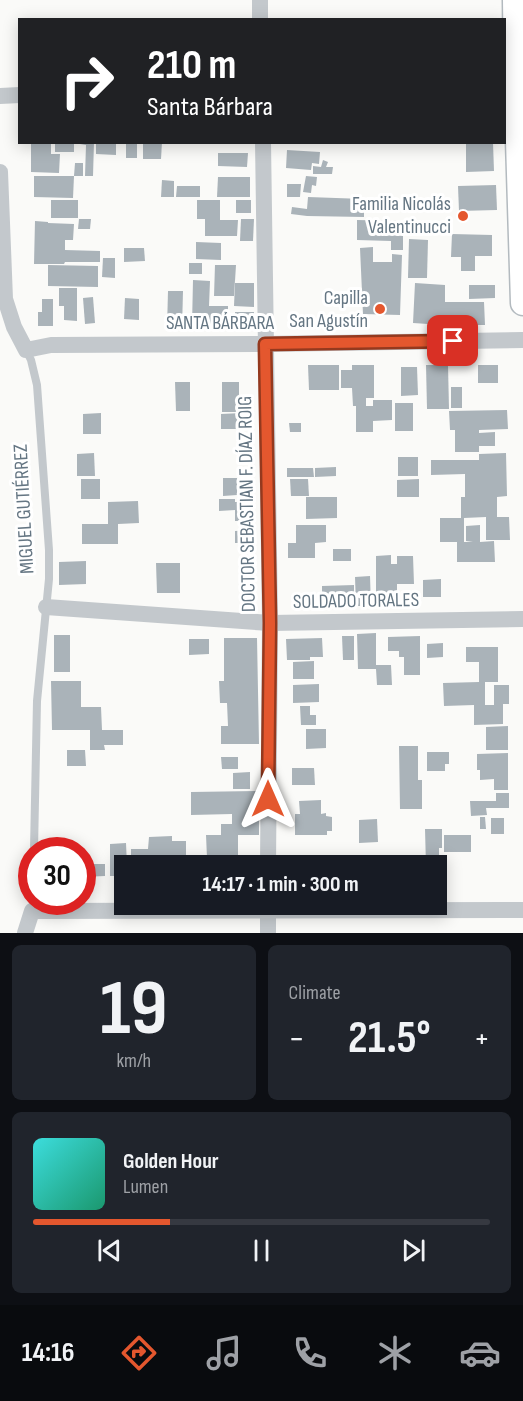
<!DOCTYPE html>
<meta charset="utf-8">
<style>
:root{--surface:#171b24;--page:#20242c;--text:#f1f3f6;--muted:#9ea1a6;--line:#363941;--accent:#e4572e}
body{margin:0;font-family:"Sofia Sans Condensed",sans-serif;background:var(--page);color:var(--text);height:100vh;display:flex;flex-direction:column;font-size:22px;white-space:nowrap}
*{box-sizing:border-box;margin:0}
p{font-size:20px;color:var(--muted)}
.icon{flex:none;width:33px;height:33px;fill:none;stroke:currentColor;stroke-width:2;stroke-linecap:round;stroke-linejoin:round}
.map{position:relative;height:933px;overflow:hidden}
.drawer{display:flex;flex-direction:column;gap:12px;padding:12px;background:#0d0f14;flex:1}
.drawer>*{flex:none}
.top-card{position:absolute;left:18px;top:18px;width:488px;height:126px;border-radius:0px;box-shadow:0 3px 15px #0003;background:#202124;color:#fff;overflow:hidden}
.speed{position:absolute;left:18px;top:837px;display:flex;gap:12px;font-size:30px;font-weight:700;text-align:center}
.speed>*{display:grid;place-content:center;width:78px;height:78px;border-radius:50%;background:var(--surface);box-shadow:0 3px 15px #0003;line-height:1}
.speed .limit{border:9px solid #d22;background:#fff;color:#111}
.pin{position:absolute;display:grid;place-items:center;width:51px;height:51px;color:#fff;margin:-26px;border-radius:12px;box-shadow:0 3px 9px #0006}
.me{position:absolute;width:66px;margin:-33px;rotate:0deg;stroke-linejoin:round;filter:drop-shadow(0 0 4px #0008)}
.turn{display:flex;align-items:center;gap:21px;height:126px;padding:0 30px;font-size:27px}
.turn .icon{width:78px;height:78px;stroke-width:2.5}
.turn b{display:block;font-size:42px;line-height:51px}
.big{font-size:45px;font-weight:700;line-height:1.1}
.drawer .tile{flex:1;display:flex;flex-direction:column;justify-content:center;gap:9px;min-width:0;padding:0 21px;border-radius:9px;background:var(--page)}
.drawer .dial{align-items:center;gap:0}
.dial b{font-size:78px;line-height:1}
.song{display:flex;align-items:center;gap:18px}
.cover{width:72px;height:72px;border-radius:9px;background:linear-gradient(135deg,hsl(180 70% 55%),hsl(160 70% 35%))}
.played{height:6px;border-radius:3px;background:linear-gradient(90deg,var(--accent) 30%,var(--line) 30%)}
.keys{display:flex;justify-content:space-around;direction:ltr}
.heat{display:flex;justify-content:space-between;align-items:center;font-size:33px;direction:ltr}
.drawer .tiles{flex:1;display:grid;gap:12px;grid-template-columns:1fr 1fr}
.tile:last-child{grid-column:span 2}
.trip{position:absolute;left:114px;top:855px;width:333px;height:60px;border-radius:0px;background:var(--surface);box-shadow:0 3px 15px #0003;font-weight:700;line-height:60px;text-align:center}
.menu{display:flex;height:96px;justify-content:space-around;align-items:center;background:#090b0e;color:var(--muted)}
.menu .icon{width:42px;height:42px}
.menu .active{color:var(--accent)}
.menu b{font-size:27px;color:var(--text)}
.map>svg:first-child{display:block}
.building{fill:#aab3b9}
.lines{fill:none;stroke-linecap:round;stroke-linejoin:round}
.secondary-casing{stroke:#b3babf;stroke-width:27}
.service{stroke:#c3c8cc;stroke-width:8}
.minor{stroke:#c3c8cc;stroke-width:16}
.secondary{stroke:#fff;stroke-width:24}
.route-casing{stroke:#94391e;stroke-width:15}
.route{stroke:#e4572e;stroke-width:10}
.poi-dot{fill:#e4572e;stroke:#fff;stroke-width:2}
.labels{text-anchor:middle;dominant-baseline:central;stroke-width:6;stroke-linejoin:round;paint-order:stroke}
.poi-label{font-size:20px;fill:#657683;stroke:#fff;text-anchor:end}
.street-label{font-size:20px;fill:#657683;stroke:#fff}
</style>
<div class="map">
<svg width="523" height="933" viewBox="0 0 523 933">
<rect width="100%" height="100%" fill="#fafaf8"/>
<g class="building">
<polygon points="31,142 51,142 51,154 60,154 59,173 31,172"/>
<rect x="55" y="142" width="19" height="10"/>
<polygon points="80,142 94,142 93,176 85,176 86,145 80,144"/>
<polygon points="96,142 116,142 116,155 96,154"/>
<rect x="126" y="142" width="11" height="16"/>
<polygon points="143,142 162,142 161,159 143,159"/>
<polygon points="493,143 494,171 466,172 466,144"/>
<polygon points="287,150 320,152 319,164 312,163 311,170 286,168"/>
<polygon points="218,153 248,153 247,167 218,166"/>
<polygon points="323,160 328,162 326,167 333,167 332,174 313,174 313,166 321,167"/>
<polygon points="75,163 83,163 83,176 74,176"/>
<polygon points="34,176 74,176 73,198 34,197"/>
<polygon points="306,176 317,177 316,186 312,185 311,193 303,192"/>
<polygon points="218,177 250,177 250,197 217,197"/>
<polygon points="162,180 174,181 174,197 161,197"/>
<polygon points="287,184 301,184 300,197 287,197"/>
<polygon points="496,185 497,210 459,211 458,186"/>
<polygon points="177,186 200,186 200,197 176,197"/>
<polygon points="308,197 364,199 364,217 307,216 291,214 292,207 307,209"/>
<rect x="51" y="200" width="27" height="18"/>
<polygon points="197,200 220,200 220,220 238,220 237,236 205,236 205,219 197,219"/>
<rect x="236" y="200" width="15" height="13"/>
<polygon points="79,219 91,219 90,229 78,229"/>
<polygon points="241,219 254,219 253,241 240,241"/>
<polygon points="357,220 403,221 403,250 391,250 391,241 357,240"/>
<polygon points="35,221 48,222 48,223 74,224 73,240 65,240 65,250 100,251 100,262 65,262 64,264 34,264"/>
<polygon points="452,234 492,235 492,256 475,256 475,271 461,271 461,257 451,257"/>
<polygon points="409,239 428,240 427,278 408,278"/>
<polygon points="196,242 221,243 221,260 196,259"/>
<polygon points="373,247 373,262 392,262 392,254 402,255 400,315 363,314 360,248"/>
<polygon points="124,248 144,248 145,261 124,262"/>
<polygon points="103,258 115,258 115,278 102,277"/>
<rect x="189" y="263" width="13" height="11"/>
<polygon points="48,265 98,266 98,287 48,286"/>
<polygon points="215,265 236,265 234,296 214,296"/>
<polygon points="193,280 210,281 209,306 228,306 228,325 192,325"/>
<polygon points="235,283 254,283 254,307 234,306"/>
<polygon points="415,283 445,285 445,302 484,302 485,325 443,325 413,323"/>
<polygon points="469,285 495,285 495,298 469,299"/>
<polygon points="59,288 77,288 77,321 64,320 64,306 59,306"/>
<polygon points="168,291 183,291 182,329 167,328"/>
<polygon points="93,297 95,323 85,324 83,298"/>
<polygon points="125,298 139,299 139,320 124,319"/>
<polygon points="42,299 53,299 53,326 38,326 38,312 42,312"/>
<polygon points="235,312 254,312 253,327 235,326"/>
<polygon points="308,365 339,365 339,390 309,390"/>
<polygon points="352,365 374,365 374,398 366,398 366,406 373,406 373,400 392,400 392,420 373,421 373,432 356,432 356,406 353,406 352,388 341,388 341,370 352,370"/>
<polygon points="426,365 448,365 449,409 427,409"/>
<rect x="478" y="365" width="20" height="18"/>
<polygon points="401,367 417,367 418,395 401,396"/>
<polygon points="175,382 190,382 190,411 176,411"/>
<rect x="222" y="382" width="17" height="30"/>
<rect x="451" y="387" width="11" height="21"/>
<rect x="395" y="403" width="18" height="28"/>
<polygon points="507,410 508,429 479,430 479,433 495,432 495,446 479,446 479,452 455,452 455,430 450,430 449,411"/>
<polygon points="101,413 101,434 83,434 83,414"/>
<polygon points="242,413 242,429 221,429 221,414"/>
<polygon points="289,423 301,423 301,432 290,432"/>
<polygon points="94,453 95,476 77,476 77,454"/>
<polygon points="506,453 507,496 497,497 497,517 509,517 510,540 486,540 486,517 464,518 464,542 473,542 466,541 466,526 480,525 480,542 494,541 495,562 457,562 457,542 440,542 440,518 461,518 461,497 465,497 465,474 431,475 431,460 479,460 479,454"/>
<rect x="398" y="457" width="20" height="19"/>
<polygon points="336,467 336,476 315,477 315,468"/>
<polygon points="287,468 313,468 314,477 287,477"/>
<polygon points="223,478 237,478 237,495 223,496"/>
<rect x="81" y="479" width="19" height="20"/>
<polygon points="290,479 308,479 309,496 291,496"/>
<polygon points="419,479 419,497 397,497 397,480"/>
<polygon points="306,497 337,497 337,518 306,519"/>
<polygon points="219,499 235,499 235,502 250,502 251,521 235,521 235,510 219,511"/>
<polygon points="138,501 139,523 118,524 118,544 82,544 82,524 108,524 108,502"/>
<polygon points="296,525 326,525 326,542 315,543 315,558 288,558 288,543 296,543"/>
<polygon points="251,530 251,543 235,543 235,531"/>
<rect x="333" y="549" width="18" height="12"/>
<polygon points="391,555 391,564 397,564 397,556 413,556 414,584 397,584 397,599 376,599 376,556"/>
<polygon points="86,561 86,584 59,585 59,562"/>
<polygon points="156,563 180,563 180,593 157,593"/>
<polygon points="370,576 371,606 356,606 355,577"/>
<polygon points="441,579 441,597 423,597 423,580"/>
<polygon points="354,585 354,604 322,605 322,586"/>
<polygon points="376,633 376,665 391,665 392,685 377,685 376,669 358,669 357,634"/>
<rect x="54" y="635" width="16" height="37"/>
<polygon points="342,636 354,636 354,660 343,660"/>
<polygon points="420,636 420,675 404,675 404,657 399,657 399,651 388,651 388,637"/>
<polygon points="224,638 257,638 259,744 221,744 221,726 228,726 227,703 220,703 219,681 224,681"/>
<polygon points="322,638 323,657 310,657 310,660 287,660 286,639"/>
<polygon points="189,639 209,639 209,654 189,655"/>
<polygon points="443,643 443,657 427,658 427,644"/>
<polygon points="466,647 498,647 498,682 485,682 485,705 494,705 494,685 509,685 509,704 503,704 503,724 474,725 474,705 444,706 443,683 479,682 479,662 466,662"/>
<polygon points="314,661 314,679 293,679 293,662"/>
<polygon points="51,681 81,681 81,707 101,707 102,730 123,730 123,745 104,745 105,750 90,750 90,730 52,730"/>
<polygon points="319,684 319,702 293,703 293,685"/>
<polygon points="300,706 310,706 310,715 316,715 316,725 301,725"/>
<polygon points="508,726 508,750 486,750 486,727"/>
<polygon points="306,729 326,729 326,748 306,749"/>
<polygon points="399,746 418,746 418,780 422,780 422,809 400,809"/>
<polygon points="67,750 85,750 86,766 67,766"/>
<polygon points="427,752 449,752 449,764 445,764 445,771 427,771"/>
<polygon points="508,753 508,790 494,790 494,779 480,780 480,770 477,770 477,754"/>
<polygon points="221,757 238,757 238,769 222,769"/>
<polygon points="292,768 314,768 315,785 292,785"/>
<polygon points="250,772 250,789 233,789 233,773"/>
<polygon points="259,791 259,835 238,835 238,857 258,857 259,866 234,866 234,857 207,858 206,835 221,835 221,824 232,824 232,814 191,815 191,792"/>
<polygon points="496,793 509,793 509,808 486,808 487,815 471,816 470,801 496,801"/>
<polygon points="321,800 321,814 326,813 326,816 332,817 332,831 327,831 327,835 295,835 295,814 300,814 299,801"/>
<polygon points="480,817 485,817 486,829 480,829"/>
<rect x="491" y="818" width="13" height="16"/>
<polygon points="377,819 378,842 359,843 359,820"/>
<polygon points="425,829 442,829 442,848 439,848 439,868 436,868 436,866 426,866"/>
<rect x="444" y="835" width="27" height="17"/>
<polygon points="172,836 172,841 186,841 186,866 131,866 131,849 148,849 149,837"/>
<polygon points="126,843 127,866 124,866 124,876 110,876 110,844"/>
<rect x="366" y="857" width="12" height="9"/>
<polygon points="87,864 105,864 105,876 82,877 82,865 87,865"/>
</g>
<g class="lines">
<g class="secondary-casing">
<polyline id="secondary" points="515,0 516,76 523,303"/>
</g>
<polyline class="service" points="26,350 31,360 37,385 49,550 49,579 37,701 34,850"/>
<g class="minor">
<polyline points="260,0 260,20"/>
<polyline points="0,96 20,95"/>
<polyline points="263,142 270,623 268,866"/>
<polyline points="0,172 5,299 14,327 26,350 51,345 265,344 523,340"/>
<polyline points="46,607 270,623 523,619"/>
<polyline points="268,904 268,933"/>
<polyline points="25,933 32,911 523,910"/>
</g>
<use href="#secondary" class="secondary"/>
</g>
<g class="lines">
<g class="route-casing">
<polyline id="route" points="268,799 270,623 265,344 453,341"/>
</g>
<use href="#route" class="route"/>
</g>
<g class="poi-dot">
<circle cx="463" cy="216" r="6"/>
<circle cx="380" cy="309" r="6"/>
</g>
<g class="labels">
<g class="poi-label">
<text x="451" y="204">Familia Nicolás<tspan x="451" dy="23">Valentinucci</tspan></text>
<text x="368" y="298">Capilla<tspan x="368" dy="23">San Agustín</tspan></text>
</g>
<g class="street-label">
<text x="220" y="323">SANTA BÁRBARA</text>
<text transform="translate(247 504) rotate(-91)">DOCTOR SEBASTIAN F. DÍAZ ROIG</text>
<text transform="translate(24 509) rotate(-93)">MIGUEL GUTIÉRREZ</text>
<text transform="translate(356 601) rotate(-1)">SOLDADO TORALES</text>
</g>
</g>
</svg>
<div class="speed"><div class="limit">30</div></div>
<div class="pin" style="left:453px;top:341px;background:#d93025"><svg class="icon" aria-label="arrive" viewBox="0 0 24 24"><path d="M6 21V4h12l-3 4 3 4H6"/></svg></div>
<svg class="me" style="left:268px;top:799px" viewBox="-20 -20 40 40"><path d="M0-17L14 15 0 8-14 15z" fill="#e4572e" stroke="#fff" stroke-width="4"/></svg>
<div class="trip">14:17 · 1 min · 300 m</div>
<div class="top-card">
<div class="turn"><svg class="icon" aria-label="right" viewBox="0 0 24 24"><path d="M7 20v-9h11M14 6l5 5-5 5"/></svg><div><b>210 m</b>Santa Bárbara</div></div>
</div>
</div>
<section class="drawer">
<div class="tiles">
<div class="tile dial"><b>19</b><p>km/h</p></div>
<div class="tile"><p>Climate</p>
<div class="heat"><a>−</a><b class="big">21.5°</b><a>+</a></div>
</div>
<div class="tile">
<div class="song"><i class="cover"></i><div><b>Golden Hour</b><p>Lumen</p></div></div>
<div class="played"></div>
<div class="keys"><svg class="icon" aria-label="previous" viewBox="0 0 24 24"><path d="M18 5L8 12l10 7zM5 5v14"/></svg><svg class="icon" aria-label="pause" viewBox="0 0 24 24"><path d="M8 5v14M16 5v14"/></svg><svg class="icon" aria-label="next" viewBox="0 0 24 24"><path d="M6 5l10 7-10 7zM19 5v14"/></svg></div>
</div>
</div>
</section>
<nav class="menu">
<b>14:16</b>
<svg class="icon active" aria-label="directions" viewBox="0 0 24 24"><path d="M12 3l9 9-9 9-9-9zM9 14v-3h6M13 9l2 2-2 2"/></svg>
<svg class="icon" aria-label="music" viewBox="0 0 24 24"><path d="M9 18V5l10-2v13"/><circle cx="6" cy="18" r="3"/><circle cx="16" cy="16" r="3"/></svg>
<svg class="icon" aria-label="phone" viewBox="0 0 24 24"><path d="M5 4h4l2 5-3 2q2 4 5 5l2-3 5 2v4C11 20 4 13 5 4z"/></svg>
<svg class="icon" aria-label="climate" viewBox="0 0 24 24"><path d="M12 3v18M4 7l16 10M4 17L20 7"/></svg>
<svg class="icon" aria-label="car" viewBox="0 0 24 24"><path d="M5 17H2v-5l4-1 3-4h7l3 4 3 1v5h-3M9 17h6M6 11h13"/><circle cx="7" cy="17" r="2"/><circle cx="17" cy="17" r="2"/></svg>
</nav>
